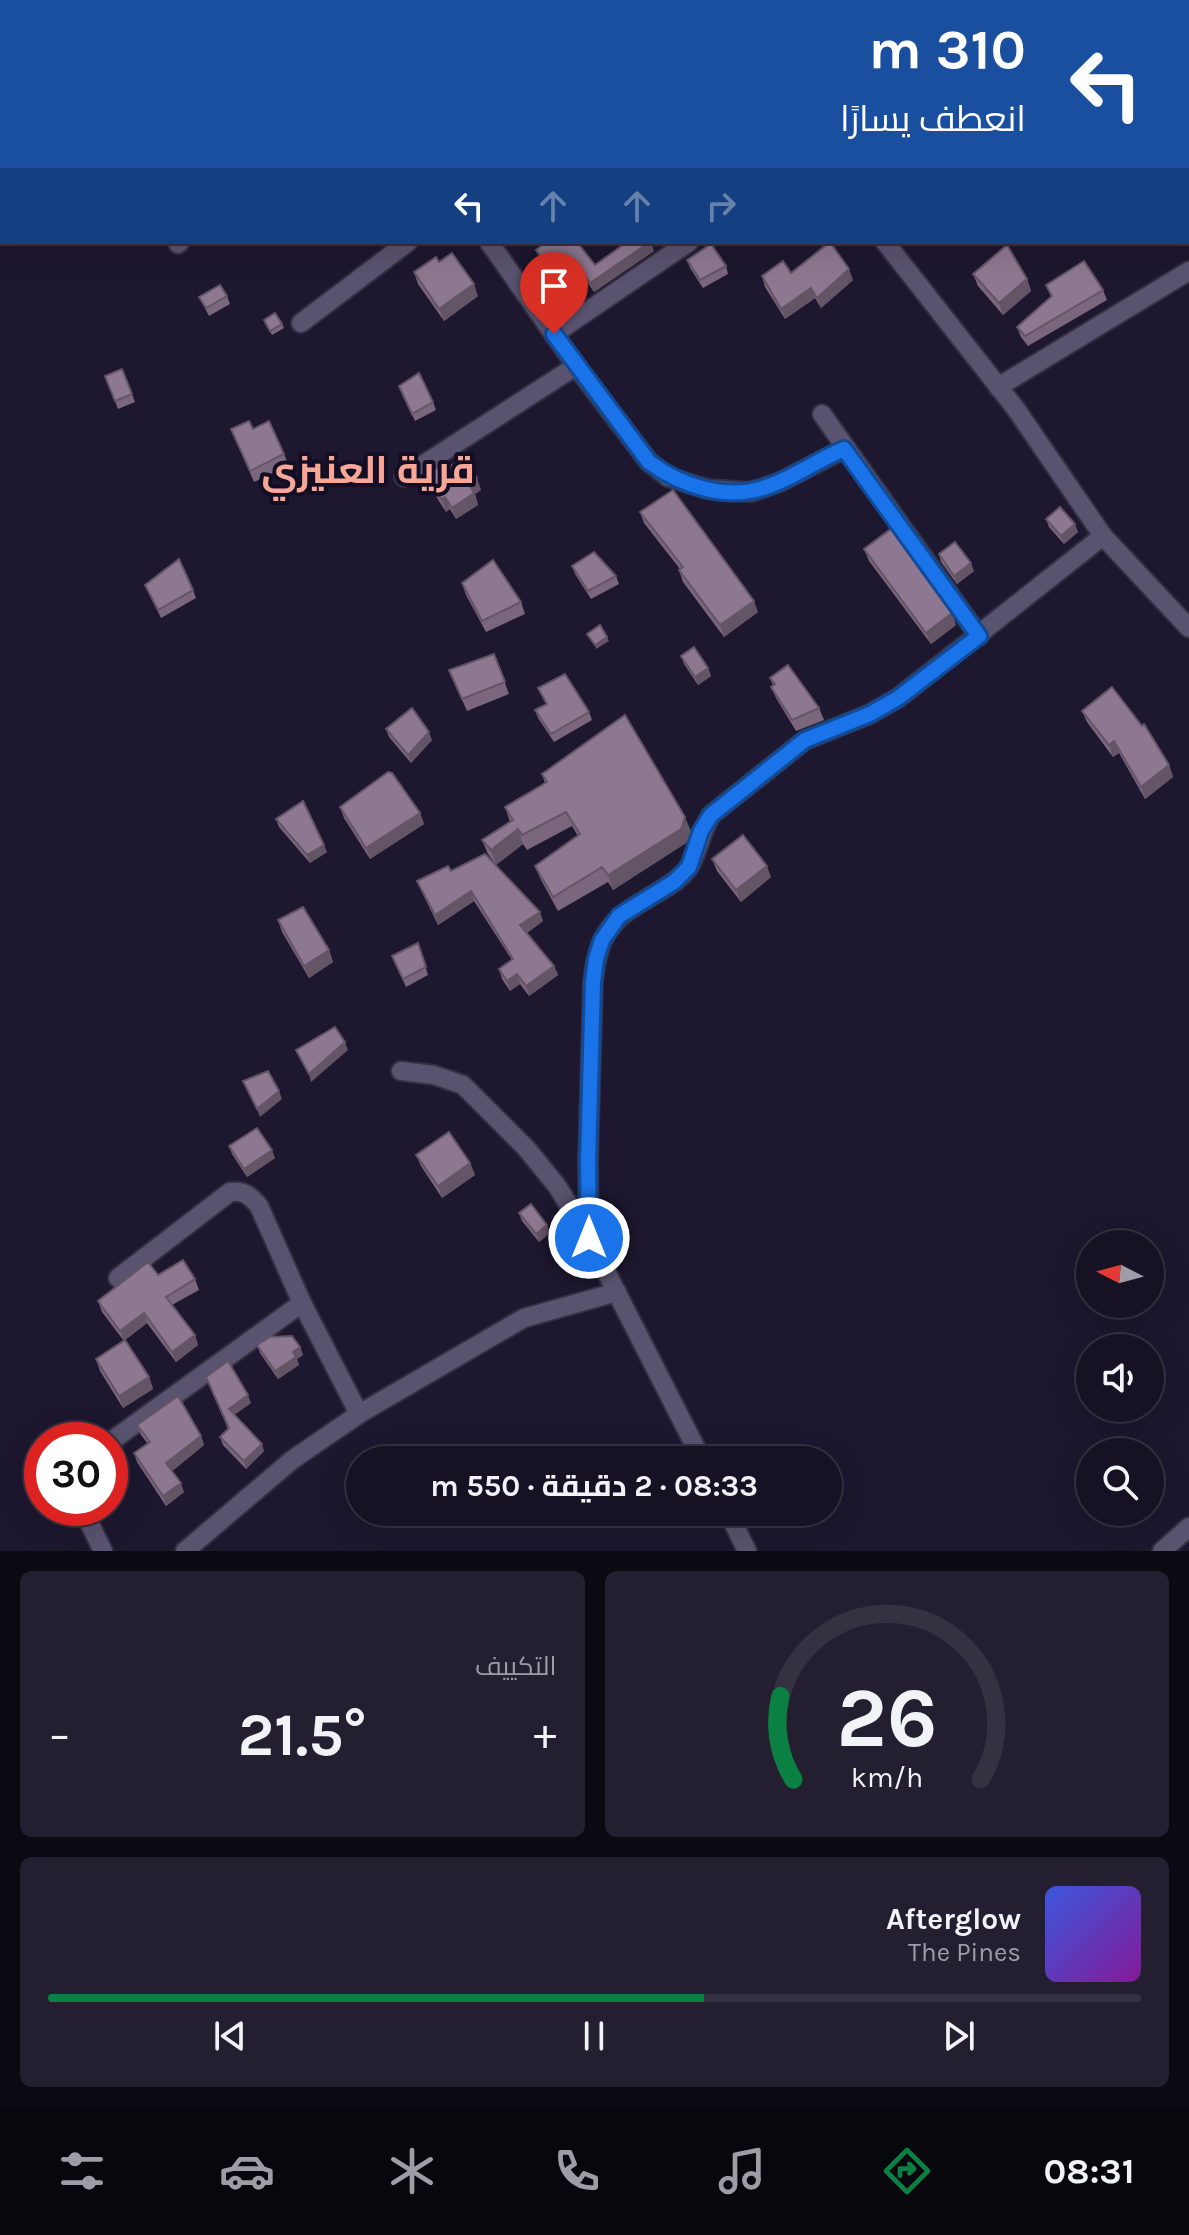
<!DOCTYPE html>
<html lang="ar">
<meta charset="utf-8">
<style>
:root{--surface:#161123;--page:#231f30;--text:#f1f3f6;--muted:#9e9da6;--line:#353141;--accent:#0b8043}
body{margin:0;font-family:Karla,Cairo,sans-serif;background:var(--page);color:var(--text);direction:rtl;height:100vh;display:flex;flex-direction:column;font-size:30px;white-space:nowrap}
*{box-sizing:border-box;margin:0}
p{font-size:26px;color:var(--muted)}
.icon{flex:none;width:44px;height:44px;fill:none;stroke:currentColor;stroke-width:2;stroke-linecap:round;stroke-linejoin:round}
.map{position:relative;height:1551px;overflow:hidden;direction:ltr}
.side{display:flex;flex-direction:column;gap:20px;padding:20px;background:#0c0913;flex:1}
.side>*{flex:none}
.hud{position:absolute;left:0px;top:0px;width:1190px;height:244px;box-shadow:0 8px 32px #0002,0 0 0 2px var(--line);direction:rtl;background:#1a4fa0;color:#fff;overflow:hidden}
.needle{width:52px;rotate:276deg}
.buttons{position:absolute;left:1076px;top:1230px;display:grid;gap:16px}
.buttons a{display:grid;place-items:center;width:88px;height:88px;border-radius:50%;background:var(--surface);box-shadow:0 8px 32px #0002,0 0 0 2px var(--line);font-size:40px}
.speed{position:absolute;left:24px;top:1422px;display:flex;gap:16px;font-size:40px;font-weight:700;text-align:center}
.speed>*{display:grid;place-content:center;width:104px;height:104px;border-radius:50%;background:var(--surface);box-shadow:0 8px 32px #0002,0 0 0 2px var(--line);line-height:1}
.speed .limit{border:12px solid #d22;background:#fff;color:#111}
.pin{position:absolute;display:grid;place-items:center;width:68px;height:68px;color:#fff;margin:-82px -34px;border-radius:50% 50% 50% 0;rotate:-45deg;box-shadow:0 0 8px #0007}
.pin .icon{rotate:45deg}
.me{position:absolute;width:88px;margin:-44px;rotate:0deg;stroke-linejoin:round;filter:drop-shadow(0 0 6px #0008)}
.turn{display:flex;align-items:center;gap:28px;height:168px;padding:0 32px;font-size:36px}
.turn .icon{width:104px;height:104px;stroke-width:2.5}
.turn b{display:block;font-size:56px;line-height:68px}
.lanes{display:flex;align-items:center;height:76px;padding:0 32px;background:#0003;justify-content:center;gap:40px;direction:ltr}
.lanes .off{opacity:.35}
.big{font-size:60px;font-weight:700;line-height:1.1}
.side .card{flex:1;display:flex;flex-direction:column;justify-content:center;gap:12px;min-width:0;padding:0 28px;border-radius:12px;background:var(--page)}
.side .dial{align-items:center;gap:0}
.dial svg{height:208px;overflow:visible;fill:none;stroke:var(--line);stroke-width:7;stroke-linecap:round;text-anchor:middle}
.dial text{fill:var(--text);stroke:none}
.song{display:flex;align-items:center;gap:24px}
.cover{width:96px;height:96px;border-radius:12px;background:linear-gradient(135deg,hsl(230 70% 55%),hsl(290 70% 35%))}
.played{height:8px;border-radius:4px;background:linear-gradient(90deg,var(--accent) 60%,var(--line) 60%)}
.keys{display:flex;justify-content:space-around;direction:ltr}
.heat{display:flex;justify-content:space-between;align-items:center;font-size:44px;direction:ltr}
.side .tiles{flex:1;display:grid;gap:20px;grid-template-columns:1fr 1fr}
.card:last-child{grid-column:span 2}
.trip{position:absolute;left:346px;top:1446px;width:496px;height:80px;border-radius:40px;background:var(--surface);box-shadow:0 8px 32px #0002,0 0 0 2px var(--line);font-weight:700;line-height:80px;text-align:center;direction:rtl}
.tab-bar{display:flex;height:128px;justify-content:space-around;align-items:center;background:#09070e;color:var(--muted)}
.tab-bar .icon{width:56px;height:56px}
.tab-bar .on{color:var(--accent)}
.tab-bar b{font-size:36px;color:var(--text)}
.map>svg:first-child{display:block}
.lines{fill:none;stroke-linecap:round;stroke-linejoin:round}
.street-casing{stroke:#343043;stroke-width:22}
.street{stroke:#59536f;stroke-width:18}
.wall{fill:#7a677d}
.shaded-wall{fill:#635466}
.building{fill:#8e7891;stroke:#635466;stroke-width:2}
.route-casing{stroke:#114b97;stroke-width:20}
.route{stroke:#1a73e8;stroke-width:14}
.labels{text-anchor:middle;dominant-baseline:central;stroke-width:8;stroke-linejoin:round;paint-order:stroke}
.district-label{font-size:38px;font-weight:bold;fill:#f8a696;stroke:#140e25}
</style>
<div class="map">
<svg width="1189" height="1551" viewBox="0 0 1189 1551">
<rect width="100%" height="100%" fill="#1d172f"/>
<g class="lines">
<g class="street-casing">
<g id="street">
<polyline points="101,0 102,2"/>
<polyline points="380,0 382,2"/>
<polyline points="697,0 698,2"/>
<polyline points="489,242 576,366 649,462 668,477 707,489 751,492 780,482 844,449"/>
<polyline points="885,242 1016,409 1103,536 1189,628"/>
<polyline points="178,244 180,242"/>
<polyline points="301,323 408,242"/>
<polyline points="554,334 689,242"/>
<polyline points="998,387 1189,271"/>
<polyline points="822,414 979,636"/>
<polyline points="404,477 576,366"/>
<polyline points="401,1071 434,1075 463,1085 526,1148 557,1186 589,1238 702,1460"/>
<path d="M589 1238 588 1161 593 982C599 927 615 917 660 891 670 885 682 878 689 867 698 852 701 832 711 815L805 740 870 714 898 698 1103 536"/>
<polyline points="302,1303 359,1414"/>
<path d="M110 1442 302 1303 259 1206C250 1196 245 1190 230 1192L118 1278"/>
<polyline points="82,1508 103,1551"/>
<polyline points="728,1512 747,1551"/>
<polyline points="185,1551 292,1460 359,1414 524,1318 617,1292"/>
<polyline points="1162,1551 1189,1527"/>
</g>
</g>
<use href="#street" class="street"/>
</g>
<g class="wall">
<polygon points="292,0 343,0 344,2 293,2"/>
<polygon points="536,250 595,265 654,251 594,292 581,273 568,285 555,281 540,259"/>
<polygon points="687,260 726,266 728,274 703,288 690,268"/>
<polygon points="439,262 478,296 444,321 418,284 414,272"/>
<polygon points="791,273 853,280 821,308 815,298 785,319 765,287 762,276"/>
<polygon points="973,274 1027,279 1031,291 1003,315 978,286"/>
<polygon points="1046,285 1103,290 1107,300 1028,346 1021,337 1017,327 1051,297"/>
<polygon points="227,296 230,304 209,316 199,297"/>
<polygon points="264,320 282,324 284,328 272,335"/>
<polygon points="122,369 135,402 118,409 105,376"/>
<polygon points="399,386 433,402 436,410 415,421"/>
<polygon points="231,429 253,429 284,454 289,466 254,482"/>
<polygon points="456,467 481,490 475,494 478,505 456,519 450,509 446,512 430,487 425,475"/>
<polygon points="640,512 758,612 724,637 683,582 679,570 680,569 644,523"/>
<polygon points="1046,519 1078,532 1064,544 1049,527"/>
<polygon points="864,549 956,625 931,644 869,561"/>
<polygon points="939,554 974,571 957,584 941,562"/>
<polygon points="572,566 616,576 619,584 591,599 575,574"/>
<polygon points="462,583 521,602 525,614 486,632 466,595"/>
<polygon points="145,585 193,590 196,598 161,618"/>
<polygon points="494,654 509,694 467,711 449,670"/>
<polygon points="681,656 708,668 711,676 698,685 684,664"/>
<polygon points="770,678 819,708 824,720 796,731 776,698 771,687 773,685"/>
<polygon points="538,688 589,712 592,720 554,742 538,718 535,710 546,704"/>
<polygon points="1082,711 1169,765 1173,777 1145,799 1119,753 1113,757 1087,722"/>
<polygon points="386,729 432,740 411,763 389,737"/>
<polygon points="542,774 691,831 686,843 613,890 608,882 558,911 541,880 535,866 578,836 572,826 527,850 523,844 496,865 488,854 482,840 510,822 505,807 545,783"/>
<polygon points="340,807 420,813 424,824 370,859 344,818"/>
<polygon points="276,819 327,852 310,863 279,827"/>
<polygon points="712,859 771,877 741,902 717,871"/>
<polygon points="451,871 543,921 527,933 554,966 558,975 529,996 520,984 510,991 502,979 499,969 512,960 474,901 438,925 421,890 417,881"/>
<polygon points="278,920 329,950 333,962 309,978 282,932"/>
<polygon points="418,943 428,975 406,987 392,956"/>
<polygon points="229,1146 275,1158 247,1177 232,1154"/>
<polygon points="416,1155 470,1163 475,1175 442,1198 421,1166"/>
<polygon points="519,1213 550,1233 539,1242 522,1221"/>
<polygon points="158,1275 195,1279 199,1290 172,1305 195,1335 198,1345 176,1362 147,1323 125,1340 149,1377 153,1389 123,1408 100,1371 96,1359 124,1341 102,1312 98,1301"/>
<polygon points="257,1345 300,1347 303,1355 297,1359 299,1365 278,1379 260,1353"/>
<polygon points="206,1377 251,1403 234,1415 264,1451 246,1469 223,1445 220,1437 228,1429"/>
<polygon points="137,1425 201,1436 204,1445 172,1471 184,1492 166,1506 137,1462 134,1453 148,1444 141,1435"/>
</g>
<g class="shaded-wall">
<polygon points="650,242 651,242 654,251 594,292 590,283"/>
<polygon points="577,263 581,273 568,285 564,275"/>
<polygon points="849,269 853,280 821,308 817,298"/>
<polygon points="1027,279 1031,291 1003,315 999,303"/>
<polygon points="474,284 478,296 444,321 439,309"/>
<polygon points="811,288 815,298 785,319 781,309"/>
<polygon points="477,478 481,490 475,494 478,505 456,519 452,508 469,484"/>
<polygon points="445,497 450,509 446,512 442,500"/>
<polygon points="1075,524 1078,532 1064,544 1061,536"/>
<polygon points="971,563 974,571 957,584 954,576"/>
<polygon points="754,601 758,612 724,637 720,625"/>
<polygon points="952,613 956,625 931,644 926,633"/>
<polygon points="607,637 609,641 596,649 595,645"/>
<polygon points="708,668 711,676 698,685 695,677"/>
<polygon points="429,732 432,740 411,763 408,755"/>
<polygon points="1114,741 1119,753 1113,757 1109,745"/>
<polygon points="1169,765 1173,777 1145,799 1141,787"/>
<polygon points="420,813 424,824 370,859 366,848"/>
<polygon points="685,817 691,831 686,843 613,890 608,875"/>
<polygon points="518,829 523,844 496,865 491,850"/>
<polygon points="324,845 327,852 310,863 307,855"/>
<polygon points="767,866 771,877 741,902 736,890"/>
<polygon points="471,891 474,901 438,925 435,915"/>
<polygon points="540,912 543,921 524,935 520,925"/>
<polygon points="329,950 333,962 309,978 304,966"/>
<polygon points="554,966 558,975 529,996 526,986"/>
<polygon points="517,974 520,984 510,991 507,981"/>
<polygon points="345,1042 348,1050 311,1082 309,1074"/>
<polygon points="279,1091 282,1099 260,1117 257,1109"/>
<polygon points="272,1150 275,1158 247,1177 244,1169"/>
<polygon points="470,1163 475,1175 442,1198 438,1186"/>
<polygon points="547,1225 550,1233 539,1242 536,1234"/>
<polygon points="144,1313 147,1323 124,1341 120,1331"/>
<polygon points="195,1335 198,1345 176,1362 172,1352"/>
<polygon points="300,1347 303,1355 297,1359 299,1365 278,1379 275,1371 293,1352"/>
<polygon points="149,1377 153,1389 123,1408 119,1396"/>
<polygon points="248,1395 251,1403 231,1417 229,1409"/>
<polygon points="201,1436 204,1445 170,1473 166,1463"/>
<polygon points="262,1444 264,1451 246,1469 244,1461"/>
<polygon points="181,1483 184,1492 166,1506 163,1496"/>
</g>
<g class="building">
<polygon points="0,0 84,0 86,2 2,2 2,32 0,29"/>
<polygon points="293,0 334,0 330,2 294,2"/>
<polygon points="546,242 577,242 595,265 627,242 650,242 590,283 577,263 564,275 551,272 536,250"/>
<polygon points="830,242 849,269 817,298 811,288 781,309 762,276 783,261 791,273"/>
<polygon points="711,244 726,266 700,280 687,260"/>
<polygon points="1007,245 1027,279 999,303 973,274"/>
<polygon points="452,253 474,284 439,309 414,272 436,257 439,262"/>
<polygon points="1084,261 1103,290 1025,336 1017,327 1052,296 1046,285"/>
<polygon points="220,285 227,296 206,308 199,297"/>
<polygon points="275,313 282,324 270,331 264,320"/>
<polygon points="122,369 132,394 115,401 105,376"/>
<polygon points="419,373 433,402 412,414 399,386"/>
<polygon points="249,421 253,429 269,421 284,454 250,471 231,429"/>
<polygon points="448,461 451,466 454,464 456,467 466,461 477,478 469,484 474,493 452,508 445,497 442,500 425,475"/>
<polygon points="673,490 754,601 720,625 679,570 683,567 640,512"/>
<polygon points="1060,507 1075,524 1061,536 1046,519"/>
<polygon points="891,529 952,613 926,633 864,549"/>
<polygon points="955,542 971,563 954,576 939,554"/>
<polygon points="594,552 616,576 588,591 572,566"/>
<polygon points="179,559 193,590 158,610 145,585"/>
<polygon points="493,560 521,602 482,621 462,583"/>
<polygon points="600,625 607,637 595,645 587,634"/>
<polygon points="694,647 708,668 695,677 681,656"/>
<polygon points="494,654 505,682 462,699 449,670"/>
<polygon points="788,665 819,708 792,720 771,687 775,684 770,678"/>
<polygon points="565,674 589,712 551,734 535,710 547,704 538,688"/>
<polygon points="1112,687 1142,726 1144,724 1169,765 1141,787 1114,741 1109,745 1082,711"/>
<polygon points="412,708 429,732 408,755 386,729"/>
<polygon points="625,715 685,817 681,829 608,875 602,867 553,897 535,866 580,834 566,812 522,835 518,829 491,850 482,840 513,820 505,807 547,782 542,774"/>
<polygon points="388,772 392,773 420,813 366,848 340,807"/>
<polygon points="303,801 324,845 307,855 276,819"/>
<polygon points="743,835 767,866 736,890 712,859"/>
<polygon points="485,854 540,912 520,925 554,966 526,986 517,974 507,981 499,969 513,959 471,891 435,915 417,881 448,866 451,871"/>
<polygon points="303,907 329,950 304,966 278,920"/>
<polygon points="418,943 426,967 403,979 392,956"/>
<polygon points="335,1027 345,1042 309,1074 296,1050"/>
<polygon points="268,1071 279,1091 257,1109 243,1081"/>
<polygon points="257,1128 272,1150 244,1169 229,1146"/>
<polygon points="449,1132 470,1163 438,1186 416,1155"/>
<polygon points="531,1204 547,1225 536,1234 519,1213"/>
<polygon points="183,1260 195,1279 166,1297 195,1335 172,1352 144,1313 120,1331 98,1301 148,1262 158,1275"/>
<polygon points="292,1336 300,1347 293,1352 296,1357 275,1371 257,1345 270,1337"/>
<polygon points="125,1340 149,1377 119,1396 96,1359"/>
<polygon points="228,1361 248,1395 229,1409 262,1444 244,1461 220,1437 229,1428 206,1377"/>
<polygon points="178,1396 201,1436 166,1463 181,1483 163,1496 134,1453 150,1442 137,1425"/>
</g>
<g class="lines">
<g class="route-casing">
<path id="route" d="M554 334 649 462C681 486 727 501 766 487 794 478 817 460 844 449L979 636 898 698 870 714 805 740 711 815 701 831 689 867 674 882 619 916 602 940 596 959 593 982 588 1161 589 1238"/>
</g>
<use href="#route" class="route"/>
</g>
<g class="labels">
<g class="district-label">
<text x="368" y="470">قرية العنيزي</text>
</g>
</g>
</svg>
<div class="buttons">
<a><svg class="needle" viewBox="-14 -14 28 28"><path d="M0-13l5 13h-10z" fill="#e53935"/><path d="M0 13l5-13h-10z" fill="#9e9da6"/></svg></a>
<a><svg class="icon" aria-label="sound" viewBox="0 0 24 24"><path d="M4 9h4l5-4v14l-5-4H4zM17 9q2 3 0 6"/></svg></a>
<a><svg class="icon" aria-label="search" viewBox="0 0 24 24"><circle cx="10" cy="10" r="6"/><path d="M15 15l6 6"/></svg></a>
</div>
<div class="speed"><div class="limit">30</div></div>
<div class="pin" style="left:554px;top:334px;background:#d93025"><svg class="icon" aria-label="arrive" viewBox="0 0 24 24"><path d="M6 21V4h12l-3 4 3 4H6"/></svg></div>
<svg class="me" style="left:589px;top:1238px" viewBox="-20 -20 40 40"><circle r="17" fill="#1a73e8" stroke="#fff" stroke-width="3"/><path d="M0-11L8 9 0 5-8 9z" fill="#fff"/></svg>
<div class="trip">08:33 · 2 دقيقة · 550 m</div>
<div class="hud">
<div class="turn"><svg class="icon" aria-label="left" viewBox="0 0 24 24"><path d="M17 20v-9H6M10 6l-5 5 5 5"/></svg><div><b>310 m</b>انعطف يسارًا</div></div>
<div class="lanes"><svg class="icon" aria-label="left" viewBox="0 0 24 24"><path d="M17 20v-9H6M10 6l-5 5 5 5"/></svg><svg class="icon off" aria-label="ahead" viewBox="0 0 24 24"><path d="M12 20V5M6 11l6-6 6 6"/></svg><svg class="icon off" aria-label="ahead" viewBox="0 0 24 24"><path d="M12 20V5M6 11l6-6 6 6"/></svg><svg class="icon off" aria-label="right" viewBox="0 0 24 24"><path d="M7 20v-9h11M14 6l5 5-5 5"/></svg></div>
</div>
</div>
<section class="side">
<div class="tiles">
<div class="card dial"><svg viewBox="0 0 100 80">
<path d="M14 69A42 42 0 1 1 86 69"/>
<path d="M14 69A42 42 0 0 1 9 37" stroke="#0b8043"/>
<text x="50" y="56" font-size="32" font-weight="700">26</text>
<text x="50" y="72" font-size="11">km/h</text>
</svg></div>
<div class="card"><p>التكييف</p>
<div class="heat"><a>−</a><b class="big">21.5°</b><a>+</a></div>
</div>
<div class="card">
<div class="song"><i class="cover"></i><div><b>Afterglow</b><p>The Pines</p></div></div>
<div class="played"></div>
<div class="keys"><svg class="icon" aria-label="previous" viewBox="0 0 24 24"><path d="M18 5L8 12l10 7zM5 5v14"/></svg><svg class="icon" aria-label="pause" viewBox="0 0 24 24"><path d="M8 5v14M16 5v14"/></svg><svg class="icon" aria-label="next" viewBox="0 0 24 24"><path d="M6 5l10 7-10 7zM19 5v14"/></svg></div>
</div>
</div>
</section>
<nav class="tab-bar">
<b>08:31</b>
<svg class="icon on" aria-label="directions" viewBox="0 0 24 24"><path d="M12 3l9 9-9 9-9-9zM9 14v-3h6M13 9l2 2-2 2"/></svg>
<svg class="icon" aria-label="music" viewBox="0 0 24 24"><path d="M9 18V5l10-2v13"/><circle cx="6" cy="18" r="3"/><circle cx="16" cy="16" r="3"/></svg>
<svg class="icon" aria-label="phone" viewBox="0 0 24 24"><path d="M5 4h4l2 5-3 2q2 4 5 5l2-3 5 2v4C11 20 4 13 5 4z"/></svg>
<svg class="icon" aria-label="climate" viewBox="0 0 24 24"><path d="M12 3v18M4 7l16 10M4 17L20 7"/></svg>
<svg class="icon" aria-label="car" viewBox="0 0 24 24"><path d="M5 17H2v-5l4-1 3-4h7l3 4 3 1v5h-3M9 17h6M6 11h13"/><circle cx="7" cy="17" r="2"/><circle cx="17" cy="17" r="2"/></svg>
<svg class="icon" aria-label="filters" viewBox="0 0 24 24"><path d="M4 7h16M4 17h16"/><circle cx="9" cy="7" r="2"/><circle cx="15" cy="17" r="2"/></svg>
</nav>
